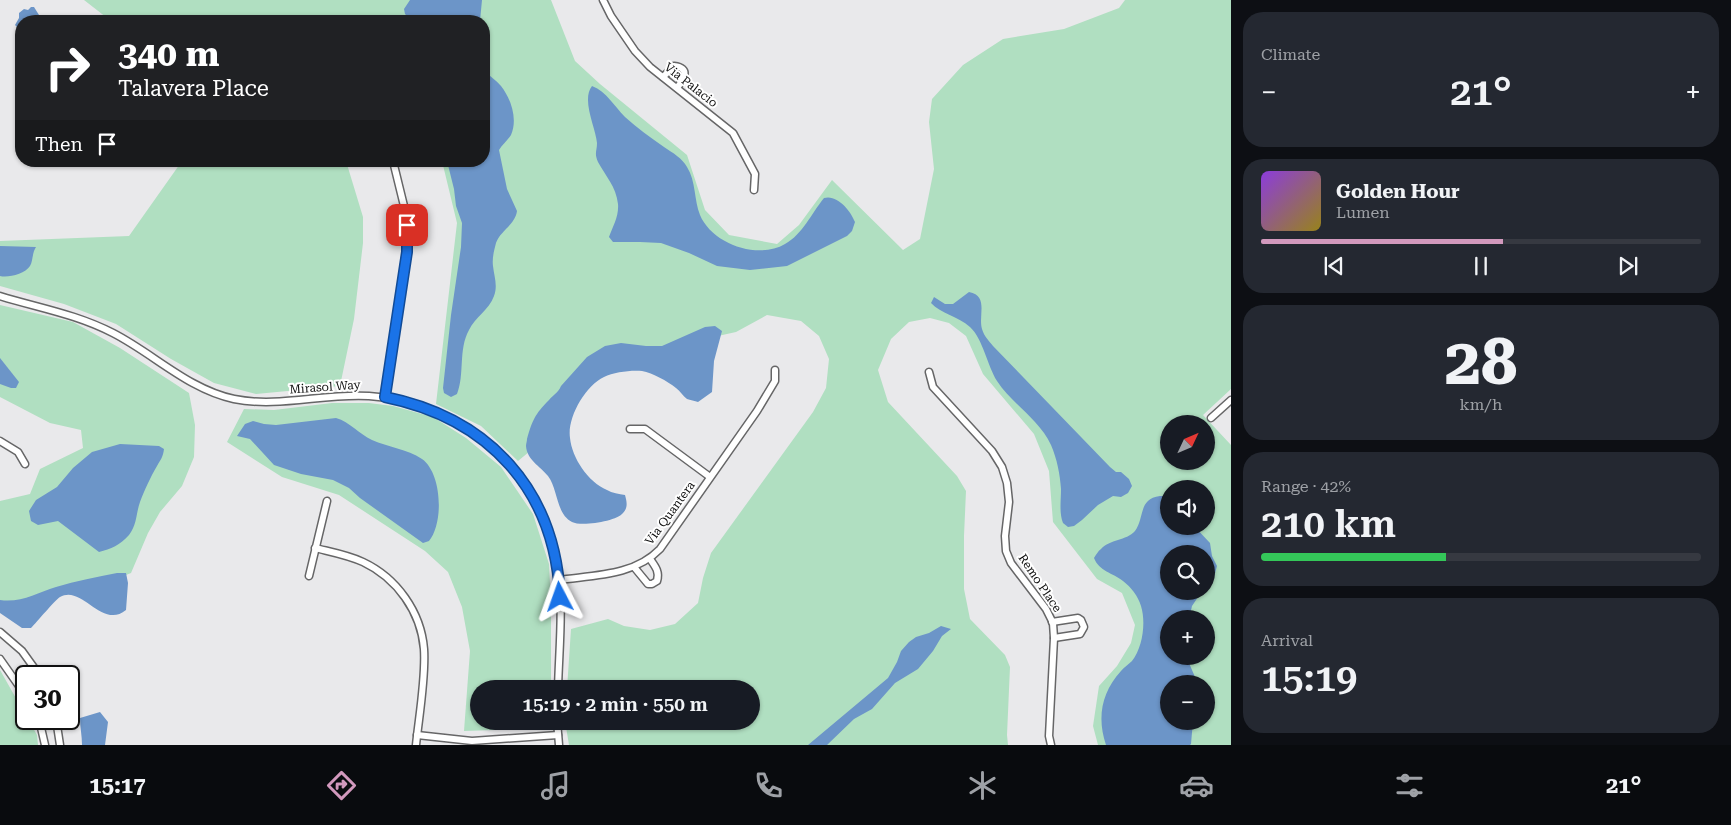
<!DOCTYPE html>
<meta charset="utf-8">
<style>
:root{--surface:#171b24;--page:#242831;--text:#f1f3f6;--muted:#9ea1a6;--line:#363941;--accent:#d299bd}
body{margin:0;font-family:"Roboto Serif",serif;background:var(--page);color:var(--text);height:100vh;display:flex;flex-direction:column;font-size:19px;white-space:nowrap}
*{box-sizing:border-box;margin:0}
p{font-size:16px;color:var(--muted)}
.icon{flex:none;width:28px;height:28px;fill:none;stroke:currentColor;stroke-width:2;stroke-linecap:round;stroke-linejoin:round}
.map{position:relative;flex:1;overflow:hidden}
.side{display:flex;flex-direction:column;gap:12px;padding:12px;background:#0d0f14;width:500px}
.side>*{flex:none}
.top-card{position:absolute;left:15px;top:15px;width:475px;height:152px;border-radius:20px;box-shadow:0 1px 4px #0004;background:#202124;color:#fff;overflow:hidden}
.needle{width:32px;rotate:46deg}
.controls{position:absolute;left:1160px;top:415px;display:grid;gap:10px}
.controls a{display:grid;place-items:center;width:55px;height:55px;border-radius:50%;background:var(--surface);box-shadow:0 1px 4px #0004;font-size:25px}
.speed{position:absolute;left:15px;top:665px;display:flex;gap:10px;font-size:25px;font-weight:700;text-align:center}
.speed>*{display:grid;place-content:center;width:65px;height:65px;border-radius:50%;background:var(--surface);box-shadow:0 1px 4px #0004;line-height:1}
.speed .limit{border:2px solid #111;border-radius:8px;background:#fff;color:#111}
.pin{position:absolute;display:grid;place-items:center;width:42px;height:42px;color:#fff;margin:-21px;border-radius:10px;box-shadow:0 2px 8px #0006}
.me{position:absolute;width:55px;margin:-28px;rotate:356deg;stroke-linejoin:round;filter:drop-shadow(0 0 4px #0008)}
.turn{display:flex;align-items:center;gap:18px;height:105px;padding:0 20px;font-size:22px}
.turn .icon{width:65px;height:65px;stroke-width:2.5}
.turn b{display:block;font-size:35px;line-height:42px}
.then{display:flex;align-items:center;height:48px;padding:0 20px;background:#0003;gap:10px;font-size:19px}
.big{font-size:38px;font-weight:600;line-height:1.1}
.side .tile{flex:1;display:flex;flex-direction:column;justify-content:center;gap:8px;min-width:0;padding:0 18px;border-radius:20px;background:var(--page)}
.side .dial{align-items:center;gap:0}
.dial b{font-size:65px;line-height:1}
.song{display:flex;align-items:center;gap:15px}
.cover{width:60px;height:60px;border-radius:8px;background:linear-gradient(135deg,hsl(270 70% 55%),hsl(50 70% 35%))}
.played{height:5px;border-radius:2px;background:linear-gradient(90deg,var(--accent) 55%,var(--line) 55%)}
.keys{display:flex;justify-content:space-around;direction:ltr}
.heat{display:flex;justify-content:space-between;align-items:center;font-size:28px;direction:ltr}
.charge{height:8px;border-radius:4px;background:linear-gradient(90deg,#34c759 42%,var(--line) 0)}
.trip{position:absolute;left:470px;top:680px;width:290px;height:50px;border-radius:25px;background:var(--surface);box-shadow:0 1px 4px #0004;font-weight:600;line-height:50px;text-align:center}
.menu{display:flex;height:80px;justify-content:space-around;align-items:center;background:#090b0e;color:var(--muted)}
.menu .icon{width:35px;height:35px}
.menu .active{color:var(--accent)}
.menu b{font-size:22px;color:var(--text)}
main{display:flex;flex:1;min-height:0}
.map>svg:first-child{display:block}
.green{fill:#b0dfc1;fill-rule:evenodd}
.water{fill:#6c95c8}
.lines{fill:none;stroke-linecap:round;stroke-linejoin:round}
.minor-casing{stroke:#666667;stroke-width:9}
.minor{stroke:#fff;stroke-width:6}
.route-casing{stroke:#114b97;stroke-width:12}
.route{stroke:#1a73e8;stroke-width:9}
.labels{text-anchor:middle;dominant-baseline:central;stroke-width:4;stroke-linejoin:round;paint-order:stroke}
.street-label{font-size:12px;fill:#0e0e0e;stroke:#fff}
</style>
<main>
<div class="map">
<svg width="1231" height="745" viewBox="0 0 1231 745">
<rect width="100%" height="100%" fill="#e9e9eb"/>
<g class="green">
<path d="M84 0H551L575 61 600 84 687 155 705 210 729 235 777 244 799 225 832 180 903 250 920 239 934 169 929 122 932 99 963 65 1003 39 1064 29 1119 8 1125 0H1231V389L1203 415 1231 445V745H1098L1093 726 1099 686 1117 666 1131 643 1135 625 1122 593 1097 579 1053 522 1049 471 1034 434 983 374 966 336 949 323 930 318 909 322 891 339 878 370 888 402 957 476 966 491 964 536V589L970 619 1005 655 1010 667 1007 735 1008 745H569L565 721H751V689H567L571 629 608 619 624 626 650 630 675 624 698 603 703 578 711 553 813 412 826 388 829 359 819 336 801 321 767 315 736 332 623 357 573 392 541 442 518 461 481 426 436 404 457 223 442 161H484V21H111ZM1169 424H1206V461H1169ZM1169 489H1206V526H1169ZM1169 554H1206V591H1169ZM1169 619H1206V656H1169ZM1169 684H1206V721H1169Z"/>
<polygon points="182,161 346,161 363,217 363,243 354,319 340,386 256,394 214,383 171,359 116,324 64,304 0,286 0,241 129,236"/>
<polygon points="0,305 73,322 120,348 189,393 195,425 194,457 182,486 160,512 148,533 131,573 109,582 0,607 0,501 30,494 40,469 83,448 81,430 50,423 0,397"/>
<polygon points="332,403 369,403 393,406 433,417 466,438 501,467 533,514 549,564 551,605 551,689 479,689 479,721 551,721 551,728 464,731 470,651 462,607 448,572 425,551 339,495 282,477 227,442 244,409 274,410"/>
<polygon points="0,670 26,716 26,719 28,719 37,735 38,745 0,745"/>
</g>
<g class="water">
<path d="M410 0H482L480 21H428C423 15 416 15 408 17L405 14 404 9Z"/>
<polygon points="31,7 34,7 39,15 35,18 33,17 27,21 21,21 21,28 19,29 15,25 19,18 19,13 24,9 28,10"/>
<path d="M484 70C489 76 496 80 501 86 511 99 518 119 511 135 508 140 502 145 499 150L507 189 517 211C515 225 500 231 496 243 494 251 492 258 493 266 494 276 498 285 494 296 489 310 475 317 469 330 458 350 465 374 457 394L451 397 444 393 443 388 451 315 461 247 462 223 456 206 454 189 447 161H484Z"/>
<path d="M592 86C607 92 614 106 625 117 637 128 651 138 664 147 673 153 682 158 687 167 696 181 694 200 700 215 712 244 758 260 785 244 803 234 811 214 824 198 837 194 851 211 855 222L852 231 847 236 787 266 750 270 717 266 689 253 661 243 640 242H613L609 237C613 226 619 216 618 204 616 186 606 177 598 162 594 153 597 151 597 143 596 128 581 100 592 86Z"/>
<path d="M0 246 36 247C32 253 33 261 30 266 25 274 8 278 0 276Z"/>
<path d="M969 292C989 296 978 315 982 329 984 336 989 341 993 346L1110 467 1116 472H1121L1129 479 1132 486 1128 493 1121 497 1113 496 1098 505 1082 520 1074 526 1068 527 1063 523C1059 513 1061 500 1061 489 1060 474 1057 459 1051 445 1039 419 1012 404 997 381 987 365 983 339 970 327 958 316 941 314 931 303L934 297 945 304H953Z"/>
<path d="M715 326 722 331 714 361 712 392 698 402C695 401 690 400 687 399 683 396 680 391 676 388 667 381 653 373 642 371 631 370 614 372 604 377 585 386 567 418 570 438 572 458 588 482 607 490 612 493 619 494 625 495 627 502 628 508 623 513 617 521 582 527 572 522 556 514 558 489 548 476 540 466 527 460 526 446 526 444 527 441 527 439 532 421 535 414 549 400 553 395 558 393 561 386L587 357 605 346 621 343 646 346H662L705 327Z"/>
<polygon points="0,358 19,382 16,388 11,388 0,384"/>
<path d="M336 418C350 422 359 434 372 440 388 447 407 449 422 459 442 473 444 523 429 541L423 543 360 498 349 488 333 480 301 474 274 465 250 439 237 436 245 424 253 421 264 424 276 425Z"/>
<path d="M120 444 159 446 164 449C163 457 161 459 157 466 151 476 144 491 140 502 136 513 137 525 129 535 120 545 111 549 99 552L58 521 38 525 31 521 29 511 36 500 57 487 73 468 92 452Z"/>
<path d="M1160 496H1164L1169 499V526H1194L1210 543 1212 556 1217 566 1214 577 1206 587V554H1169V591H1202L1192 606 1189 619H1169V656H1186L1198 684H1169V721H1193L1191 744 1190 745H1106C1097 718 1101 693 1121 671 1124 667 1129 664 1132 661 1143 647 1146 622 1141 606 1138 596 1131 587 1123 581 1113 573 1099 571 1094 558 1096 555 1098 551 1101 549 1110 539 1126 541 1135 531 1145 517 1138 499 1160 496Z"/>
<path d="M117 573H126L128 583 126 610C102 630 82 584 60 597 55 600 37 622 31 628H22L0 613V600C21 603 37 593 56 587 76 581 97 577 117 573Z"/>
<polygon points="941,626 951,629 942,636 933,651 918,669 895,683 872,709 854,719 827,745 808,745 888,678 897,662 901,651 909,642 916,637 929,633"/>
<path d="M100 712 108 722 105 745H82C82 736 80 727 80 718Z"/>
</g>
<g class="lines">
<g class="minor-casing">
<g id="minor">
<polyline points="603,0 611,16 635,51 650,67 733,133 755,174 754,190"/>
<path d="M663 77 674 66C691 68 684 79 677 88"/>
<path d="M0 296C39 308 76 314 113 333 154 354 188 389 234 399 279 408 324 393 369 396 462 402 542 473 557 566 564 606 559 648 558 689"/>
<polyline points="929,372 933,387 992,451 1002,467 1007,483 1009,502 1005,536 1006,551 1011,563 1046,609 1053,623 1054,638 1049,736 1051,745"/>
<polyline points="385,397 408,239 405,210 393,161"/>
<polyline points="1211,418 1231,400"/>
<polyline points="630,429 645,429 710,477"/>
<polyline points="0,441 18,452 25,464"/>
<path d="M315 548C331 552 348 555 363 562 397 578 421 612 424 649 426 677 419 716 416 745"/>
<path d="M634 567 648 584H652L657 581C660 572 655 566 650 559"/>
<polyline points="309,576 327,501"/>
<path d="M559 580C594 575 634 576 660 549L757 411 775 381V370"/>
<polyline points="1052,622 1078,618 1081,620 1084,627 1080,634 1054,638"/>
<polyline points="0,632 22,651 40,676"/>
<polyline points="0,659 26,696"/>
<polyline points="39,719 45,745"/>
<polyline points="56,719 60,745"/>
<polyline points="557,721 559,745"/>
<polyline points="417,735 472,741 558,735"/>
</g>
</g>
<use href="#minor" class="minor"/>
</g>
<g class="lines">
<g class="route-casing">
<path id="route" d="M407 225V252L385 397C489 418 555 490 560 597"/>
</g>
<use href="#route" class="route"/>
</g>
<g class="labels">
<g class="street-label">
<text transform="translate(691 85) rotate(38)">Via Palacio</text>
<text transform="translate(325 387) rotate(-4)">Mirasol Way</text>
<text transform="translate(670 513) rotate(-54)">Via Quantera</text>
<text transform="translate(1040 583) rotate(56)">Remo Place</text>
</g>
</g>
</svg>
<div class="controls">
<a><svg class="needle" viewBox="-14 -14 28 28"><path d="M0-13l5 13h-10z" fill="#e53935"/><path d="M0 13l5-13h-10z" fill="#9ea1a6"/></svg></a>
<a><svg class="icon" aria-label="sound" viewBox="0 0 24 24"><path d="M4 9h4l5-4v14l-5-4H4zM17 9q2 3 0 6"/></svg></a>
<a><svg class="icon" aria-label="search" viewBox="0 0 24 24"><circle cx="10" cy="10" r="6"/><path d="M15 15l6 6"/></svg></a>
<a>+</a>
<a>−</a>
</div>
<div class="speed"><div class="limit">30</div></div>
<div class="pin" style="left:407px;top:225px;background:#d93025"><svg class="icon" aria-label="arrive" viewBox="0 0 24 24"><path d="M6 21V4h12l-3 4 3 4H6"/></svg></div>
<svg class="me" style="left:560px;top:597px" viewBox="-20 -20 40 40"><path d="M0-17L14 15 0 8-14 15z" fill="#1a73e8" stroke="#fff" stroke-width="4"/></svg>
<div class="trip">15:19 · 2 min · 550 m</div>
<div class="top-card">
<div class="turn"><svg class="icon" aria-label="right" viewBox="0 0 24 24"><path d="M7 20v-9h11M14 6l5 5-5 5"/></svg><div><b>340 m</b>Talavera Place</div></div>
<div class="then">Then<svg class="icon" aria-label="arrive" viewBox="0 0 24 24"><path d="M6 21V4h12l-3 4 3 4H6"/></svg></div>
</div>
</div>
<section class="side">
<div class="tile"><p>Climate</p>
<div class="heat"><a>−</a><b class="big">21°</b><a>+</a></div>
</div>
<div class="tile">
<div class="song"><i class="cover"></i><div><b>Golden Hour</b><p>Lumen</p></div></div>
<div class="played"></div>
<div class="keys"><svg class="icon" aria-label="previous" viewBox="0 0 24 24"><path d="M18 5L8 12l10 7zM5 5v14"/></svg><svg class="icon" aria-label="pause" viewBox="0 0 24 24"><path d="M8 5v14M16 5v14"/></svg><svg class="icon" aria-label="next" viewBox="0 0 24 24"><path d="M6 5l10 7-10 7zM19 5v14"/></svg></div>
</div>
<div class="tile dial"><b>28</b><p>km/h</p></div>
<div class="tile"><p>Range · 42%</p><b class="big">210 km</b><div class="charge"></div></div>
<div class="tile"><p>Arrival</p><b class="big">15:19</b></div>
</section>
</main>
<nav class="menu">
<b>15:17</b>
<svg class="icon active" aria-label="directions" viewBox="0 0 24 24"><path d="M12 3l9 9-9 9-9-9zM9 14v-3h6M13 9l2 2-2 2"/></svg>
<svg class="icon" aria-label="music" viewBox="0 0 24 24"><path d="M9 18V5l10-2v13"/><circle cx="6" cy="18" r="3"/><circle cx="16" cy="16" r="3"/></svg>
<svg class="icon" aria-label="phone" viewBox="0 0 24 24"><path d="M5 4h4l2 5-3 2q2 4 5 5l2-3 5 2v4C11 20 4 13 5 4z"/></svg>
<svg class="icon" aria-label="climate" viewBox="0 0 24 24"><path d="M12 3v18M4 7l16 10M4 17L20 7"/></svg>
<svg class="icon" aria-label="car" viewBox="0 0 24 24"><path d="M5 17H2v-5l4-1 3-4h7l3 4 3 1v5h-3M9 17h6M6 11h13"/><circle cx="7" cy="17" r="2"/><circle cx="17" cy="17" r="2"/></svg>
<svg class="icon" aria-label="filters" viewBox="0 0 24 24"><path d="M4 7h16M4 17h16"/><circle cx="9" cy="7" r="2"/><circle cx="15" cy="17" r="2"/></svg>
<b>21°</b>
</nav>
